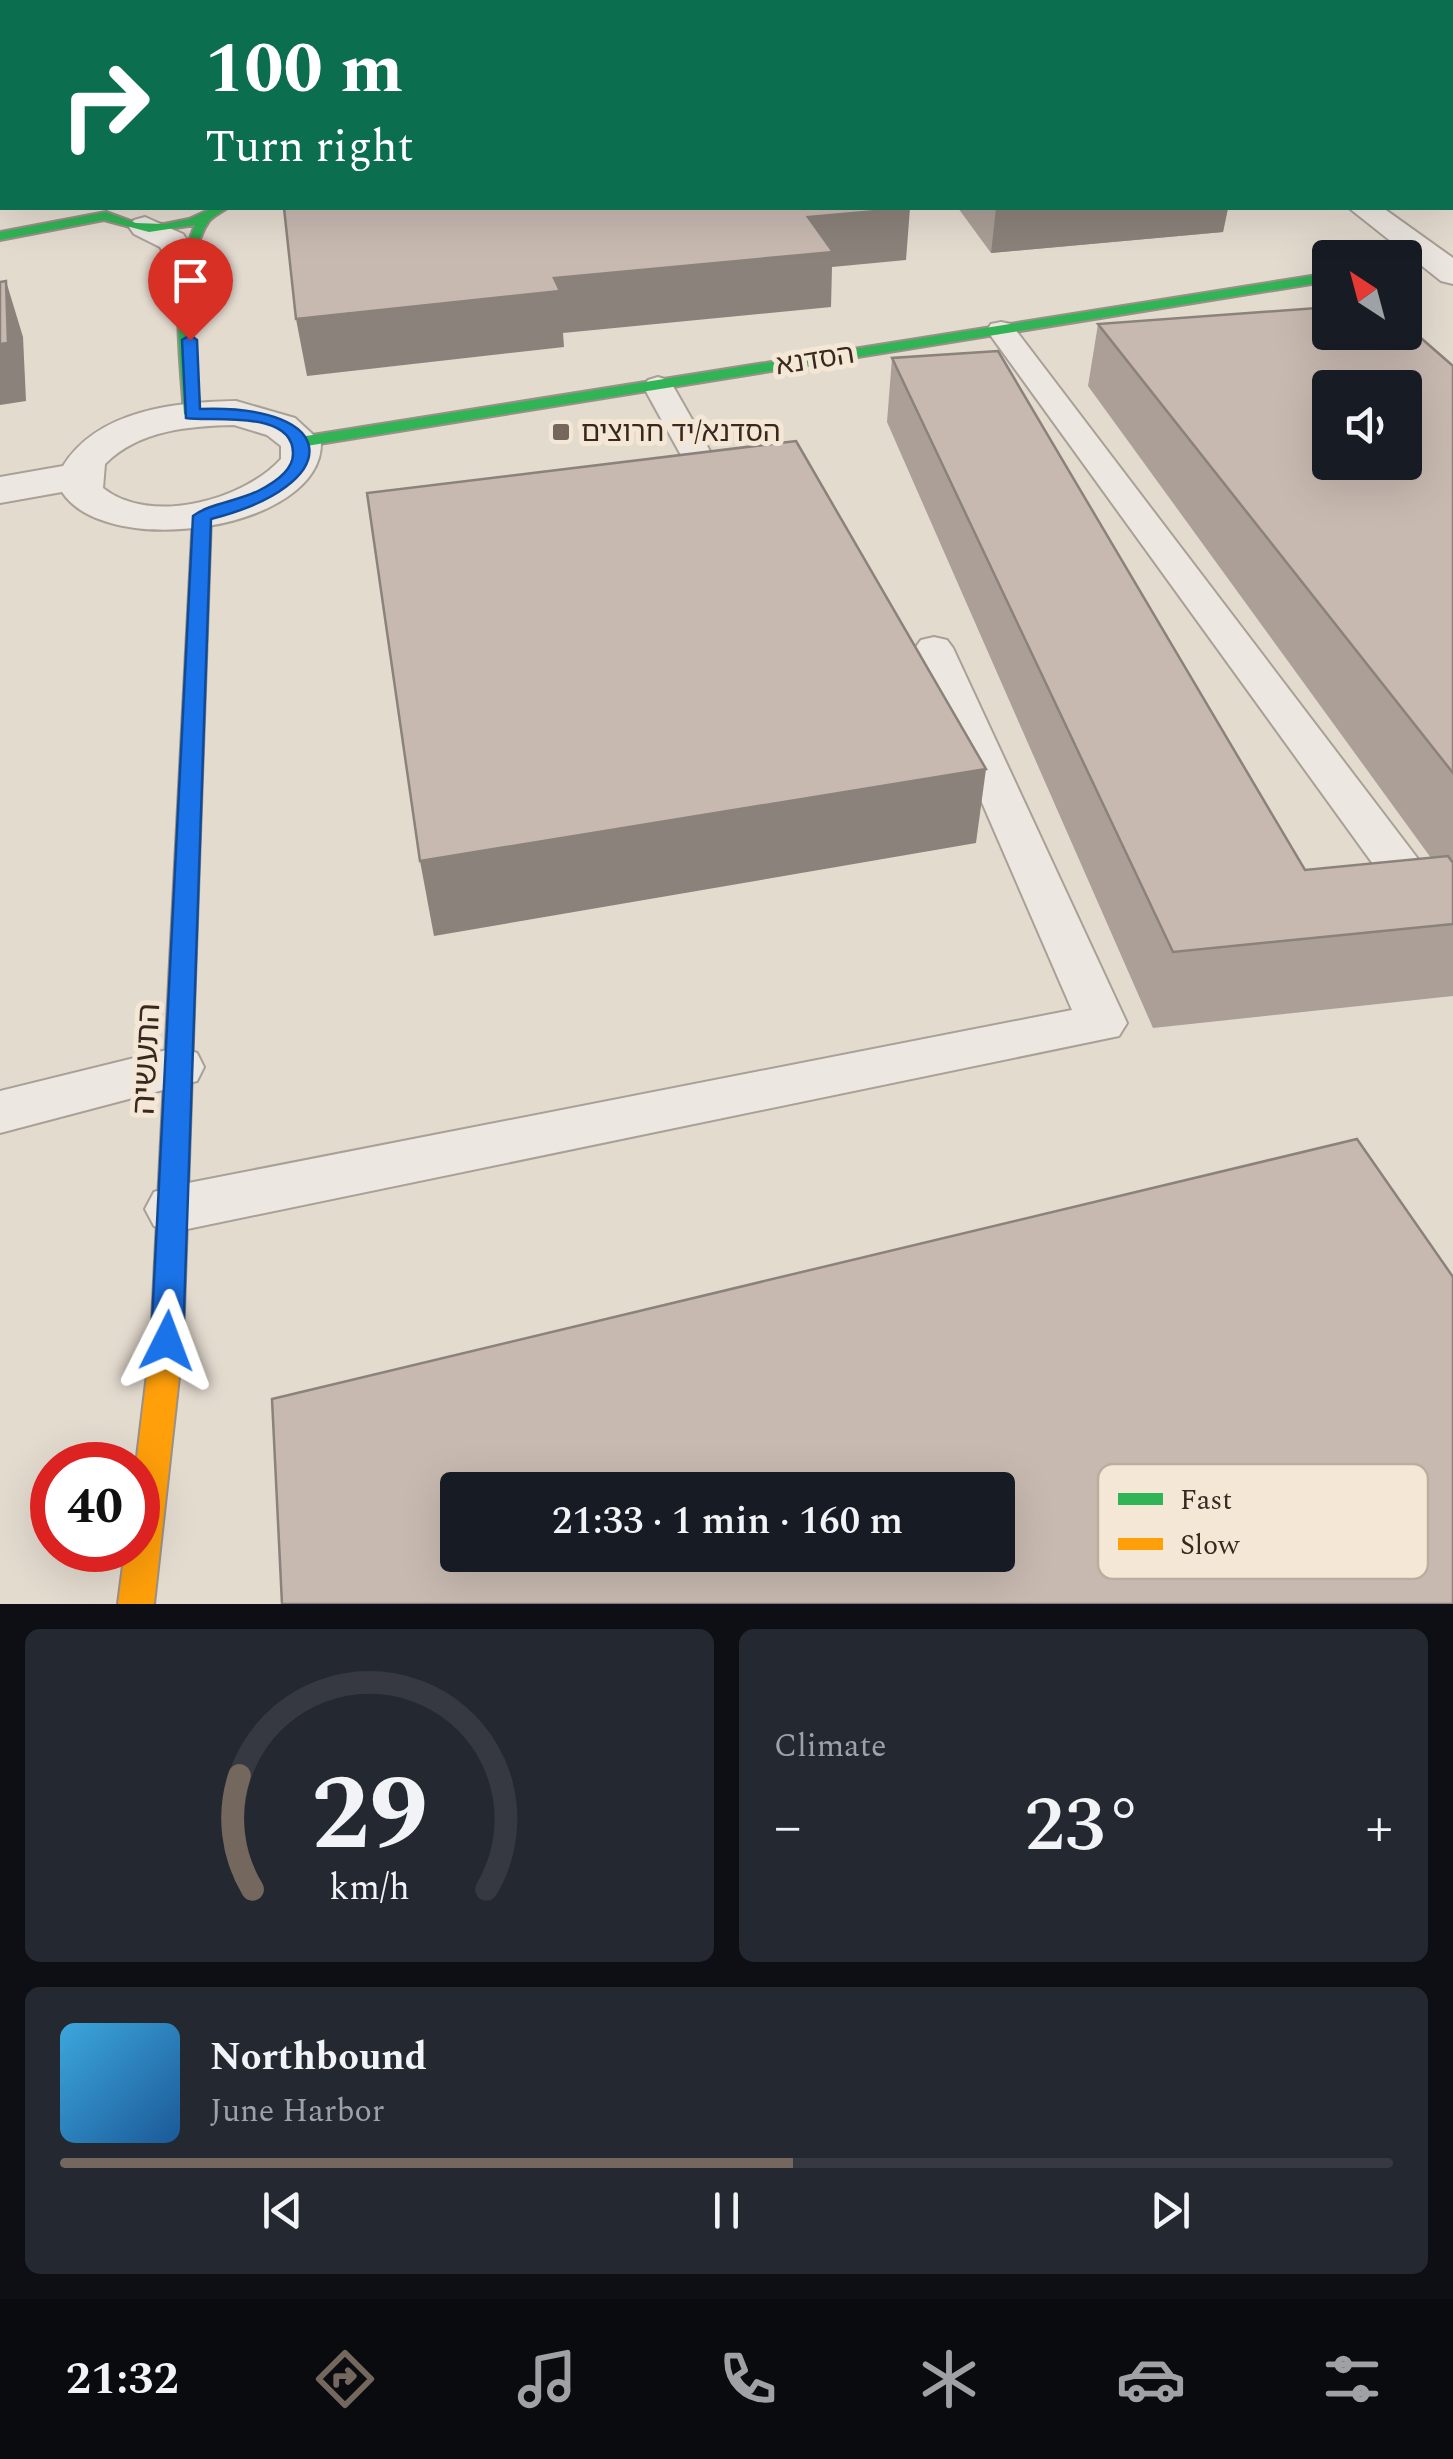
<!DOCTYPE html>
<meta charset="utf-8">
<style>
:root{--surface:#171b24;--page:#242831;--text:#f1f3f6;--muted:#9ea1a6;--line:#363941;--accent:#74675d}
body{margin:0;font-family:Spectral,"Noto Sans Hebrew",serif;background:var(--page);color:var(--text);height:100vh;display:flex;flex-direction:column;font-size:38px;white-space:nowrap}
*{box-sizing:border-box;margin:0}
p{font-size:32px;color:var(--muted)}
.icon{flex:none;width:55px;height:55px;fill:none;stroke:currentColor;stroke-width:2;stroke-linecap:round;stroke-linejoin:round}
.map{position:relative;height:1604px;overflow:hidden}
.drawer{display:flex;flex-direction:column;gap:25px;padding:25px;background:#0d0f14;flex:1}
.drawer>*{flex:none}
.hud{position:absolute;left:0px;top:0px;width:1455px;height:210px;box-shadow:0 10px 40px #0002;background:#0b6e4f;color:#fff;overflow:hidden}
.needle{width:65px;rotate:324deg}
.tools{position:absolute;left:1312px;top:240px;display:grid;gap:20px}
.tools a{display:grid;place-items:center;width:110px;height:110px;border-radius:10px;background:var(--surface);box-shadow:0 10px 40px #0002;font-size:50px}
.speed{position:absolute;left:30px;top:1442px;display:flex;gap:20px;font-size:50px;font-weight:700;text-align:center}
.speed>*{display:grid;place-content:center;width:130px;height:130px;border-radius:50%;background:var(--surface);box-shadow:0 10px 40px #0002;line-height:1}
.speed .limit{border:15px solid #d22;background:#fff;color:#111}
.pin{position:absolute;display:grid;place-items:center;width:85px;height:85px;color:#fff;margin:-102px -42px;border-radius:50% 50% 50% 0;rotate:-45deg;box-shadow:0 0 10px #0007}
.pin .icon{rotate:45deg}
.me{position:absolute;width:110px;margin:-55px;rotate:3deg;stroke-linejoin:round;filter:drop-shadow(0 0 8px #0008)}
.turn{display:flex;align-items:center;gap:35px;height:210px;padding:0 40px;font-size:45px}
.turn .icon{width:130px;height:130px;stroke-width:2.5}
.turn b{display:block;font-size:70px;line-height:85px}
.big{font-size:75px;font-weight:600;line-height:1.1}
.drawer .tile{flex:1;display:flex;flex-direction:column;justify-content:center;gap:15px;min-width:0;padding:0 35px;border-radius:15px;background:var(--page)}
.drawer .dial{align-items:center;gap:0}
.dial svg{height:260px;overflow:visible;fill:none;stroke:var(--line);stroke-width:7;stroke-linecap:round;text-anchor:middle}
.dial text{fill:var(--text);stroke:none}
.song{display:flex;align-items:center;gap:30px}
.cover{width:120px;height:120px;border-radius:15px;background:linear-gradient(135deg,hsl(200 70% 55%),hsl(210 70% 35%))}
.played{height:10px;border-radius:5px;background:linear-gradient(90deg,var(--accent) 55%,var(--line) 55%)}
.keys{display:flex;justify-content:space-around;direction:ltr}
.heat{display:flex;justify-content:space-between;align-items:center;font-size:55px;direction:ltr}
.drawer .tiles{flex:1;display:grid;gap:25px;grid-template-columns:1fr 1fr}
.tile:last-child{grid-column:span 2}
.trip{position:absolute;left:440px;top:1472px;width:575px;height:100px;border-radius:10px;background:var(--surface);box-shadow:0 10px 40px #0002;font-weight:600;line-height:100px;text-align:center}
.tabs{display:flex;height:160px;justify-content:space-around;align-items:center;background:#090b0e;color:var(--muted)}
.tabs .icon{width:70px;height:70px}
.tabs .selected{color:var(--accent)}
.tabs b{font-size:45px;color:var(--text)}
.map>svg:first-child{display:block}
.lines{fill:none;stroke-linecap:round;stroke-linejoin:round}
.lane-casing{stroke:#a9a097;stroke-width:4}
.street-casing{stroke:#a9a097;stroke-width:4}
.fast-casing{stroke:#999088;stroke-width:4}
.slow-casing{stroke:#999088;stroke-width:4}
.lane{fill:#ece7e0;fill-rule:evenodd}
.street{fill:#ece7e0;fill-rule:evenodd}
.fast{fill:#30b455;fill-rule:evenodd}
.slow{fill:#ff9f0a;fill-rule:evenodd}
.wall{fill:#ab9f97}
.shaded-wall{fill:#8b827b}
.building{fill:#c7b9b0;stroke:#8b827b;stroke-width:2.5;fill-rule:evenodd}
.route{fill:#1a73e8;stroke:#114b97;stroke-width:2.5}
.poi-dot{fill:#74675d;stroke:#f4e7d5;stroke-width:4}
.labels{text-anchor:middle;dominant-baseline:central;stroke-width:10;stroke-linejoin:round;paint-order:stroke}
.far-street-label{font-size:28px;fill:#38281f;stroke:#f4e7d5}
.far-poi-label{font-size:28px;fill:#38281f;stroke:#f4e7d5;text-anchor:start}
.street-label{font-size:32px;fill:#38281f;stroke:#f4e7d5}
.key{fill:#f4e7d5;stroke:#bcae9e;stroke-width:2.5}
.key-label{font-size:28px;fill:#38281f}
</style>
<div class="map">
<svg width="1453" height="1604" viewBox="0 0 1453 1604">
<rect width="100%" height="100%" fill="#e4dbcf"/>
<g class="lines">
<g class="lane-casing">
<g id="lane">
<polygon points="1001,322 1011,324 1453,905 1453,956 1436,951 991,336 987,330 991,324"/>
<polygon points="658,377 668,380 673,386 731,488 727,495 703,495 699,488 643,386 648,380"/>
<polygon points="934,637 947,640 953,648 1127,1023 1119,1036 173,1232 154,1226 145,1209 154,1192 173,1186 1072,1010 915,648 921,640"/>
<polygon points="179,1047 197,1053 204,1067 197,1081 0,1133 0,1091"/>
</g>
</g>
<g class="street-casing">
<g id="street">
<rect x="155" y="0" width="22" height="2"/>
<polygon points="1349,208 1383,208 1453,258 1453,284 1441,281"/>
<polygon points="145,217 183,234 204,265 199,272 175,272 160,247 134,234 129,227 134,220"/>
<path d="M236 401 295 418 321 442C323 530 107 561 62 492L0 503V477L63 466C98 410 175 402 236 401ZM234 425 267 435 281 446V459C244 500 150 526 103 488L105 464C139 430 189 426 234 425Z"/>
</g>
</g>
<g class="fast-casing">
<g id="fast">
<path d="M213 208H227C222 212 213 216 209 221 180 261 196 366 200 414L192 419 184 414C180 351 169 285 195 225L149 232 104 220 0 240V232L106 212 136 223 164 224 189 219Z"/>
<polygon points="1330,273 1330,281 300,447 292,442 300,437"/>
<polygon points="202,511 211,516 195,981 191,988 173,988 169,981 193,516"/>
</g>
</g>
<g class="slow-casing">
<polygon id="slow" points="182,972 191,974 195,981 183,1341 154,1604 118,1604 125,1550 138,1550 136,1465 151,1341 169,981 173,974"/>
</g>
<use href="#lane" class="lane"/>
<use href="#street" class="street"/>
<use href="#fast" class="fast"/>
<use href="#slow" class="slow"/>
</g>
<g class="wall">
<polygon points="273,0 1453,0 1453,183 1452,2 272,2"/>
<polygon points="958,208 1228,208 1223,232 991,253"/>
<polygon points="1098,324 1453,366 1453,996 1153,1028 887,422 892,358 1305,870 1431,858 1088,386"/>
</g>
<g class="shaded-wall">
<rect x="37" y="0" width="27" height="2"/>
<polygon points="994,0 1158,0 1157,2 993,2"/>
<rect x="0" y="128" width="2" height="55"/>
<polygon points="910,208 906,260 832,267 831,307 563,333 564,347 307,376 296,319 554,278 808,217"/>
<polygon points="996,208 1228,208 1223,232 991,253"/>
<polygon points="6,281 23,337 26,401 0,405 0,344"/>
<polygon points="986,769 976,843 434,936 420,861"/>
</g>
<g class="building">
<polygon points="0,0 37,0 37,2 2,2 2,128 0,128"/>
<polygon points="273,0 998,0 1001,2 272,2"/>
<polygon points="1203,0 1453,0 1453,126 1452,2 1208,2"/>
<polygon points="284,208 910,208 808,217 833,252 554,278 560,291 296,319"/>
<polygon points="6,281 8,343 0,344 0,282"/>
<path d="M1330 307V332H1405V324L1453 366V773L1098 324ZM1330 388H1405V462H1330Z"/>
<polygon points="998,351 1305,870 1448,856 1453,863 1453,924 1173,952 892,358"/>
<polygon points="796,441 986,769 420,861 367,493"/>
<path d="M1357 1139 1453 1277V1604H282L272 1399ZM458 1490H998V1555H458Z"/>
</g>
<path class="route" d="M190 335 197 340 200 409C343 404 345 485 211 519L183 1341 178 1352 167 1356 156 1352 151 1341 193 516C208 504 238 501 258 491 272 484 293 471 293 454 294 409 212 422 186 418L182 340Z"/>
<rect class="poi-dot" x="551" y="422" width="20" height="20" rx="5"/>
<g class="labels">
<g class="far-street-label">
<text transform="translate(815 360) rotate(-9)">הסדנא</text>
</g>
<g class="far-poi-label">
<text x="581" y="432">הסדנא/יד חרוצים</text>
</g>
<g class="street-label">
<text transform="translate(147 1059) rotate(-87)">התעשיה</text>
</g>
</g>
<rect x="1098" y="1464" width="330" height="115" rx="15" class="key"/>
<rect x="1118" y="1493" width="45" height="12" fill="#30b455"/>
<rect x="1118" y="1538" width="45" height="12" fill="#ff9f0a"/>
<g class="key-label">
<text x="1180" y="1509">Fast</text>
<text x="1180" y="1554">Slow</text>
</g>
</svg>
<div class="tools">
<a><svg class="needle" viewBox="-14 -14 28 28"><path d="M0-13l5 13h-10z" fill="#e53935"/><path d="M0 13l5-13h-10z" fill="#9ea1a6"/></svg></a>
<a><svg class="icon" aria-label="sound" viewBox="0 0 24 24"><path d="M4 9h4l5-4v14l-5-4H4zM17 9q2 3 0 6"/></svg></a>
</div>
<div class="speed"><div class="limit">40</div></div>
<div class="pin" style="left:190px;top:340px;background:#d93025"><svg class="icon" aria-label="arrive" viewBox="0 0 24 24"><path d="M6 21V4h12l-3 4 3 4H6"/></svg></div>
<svg class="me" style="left:167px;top:1341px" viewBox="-20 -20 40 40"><path d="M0-17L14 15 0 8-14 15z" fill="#1a73e8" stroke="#fff" stroke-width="4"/></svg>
<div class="trip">21:33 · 1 min · 160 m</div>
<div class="hud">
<div class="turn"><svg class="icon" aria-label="right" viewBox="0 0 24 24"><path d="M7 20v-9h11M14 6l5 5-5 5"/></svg><div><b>100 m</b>Turn right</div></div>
</div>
</div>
<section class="drawer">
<div class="tiles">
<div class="tile dial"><svg viewBox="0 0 100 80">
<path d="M14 69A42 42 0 1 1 86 69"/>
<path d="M14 69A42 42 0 0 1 10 34" stroke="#74675d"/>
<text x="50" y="56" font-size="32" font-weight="700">29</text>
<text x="50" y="72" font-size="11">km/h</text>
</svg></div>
<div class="tile"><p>Climate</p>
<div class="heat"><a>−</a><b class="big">23°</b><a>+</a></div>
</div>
<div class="tile">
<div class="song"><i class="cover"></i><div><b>Northbound</b><p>June Harbor</p></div></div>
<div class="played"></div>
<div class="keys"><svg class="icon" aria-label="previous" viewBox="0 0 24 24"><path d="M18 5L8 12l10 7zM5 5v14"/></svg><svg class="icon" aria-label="pause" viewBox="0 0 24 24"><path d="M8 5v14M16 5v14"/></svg><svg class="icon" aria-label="next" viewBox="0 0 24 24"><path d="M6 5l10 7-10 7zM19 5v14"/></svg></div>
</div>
</div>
</section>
<nav class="tabs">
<b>21:32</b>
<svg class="icon selected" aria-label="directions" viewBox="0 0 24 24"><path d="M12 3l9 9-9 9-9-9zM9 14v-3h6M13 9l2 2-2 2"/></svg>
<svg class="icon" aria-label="music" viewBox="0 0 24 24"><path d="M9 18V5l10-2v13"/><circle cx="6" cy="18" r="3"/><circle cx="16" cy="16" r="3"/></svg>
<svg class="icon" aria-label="phone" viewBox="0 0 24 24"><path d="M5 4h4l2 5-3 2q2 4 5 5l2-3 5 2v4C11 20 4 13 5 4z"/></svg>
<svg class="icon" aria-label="climate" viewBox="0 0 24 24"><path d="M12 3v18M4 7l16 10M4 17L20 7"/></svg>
<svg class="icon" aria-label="car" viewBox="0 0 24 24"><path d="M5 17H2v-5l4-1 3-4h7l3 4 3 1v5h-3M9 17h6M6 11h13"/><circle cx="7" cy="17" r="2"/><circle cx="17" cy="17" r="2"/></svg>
<svg class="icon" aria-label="filters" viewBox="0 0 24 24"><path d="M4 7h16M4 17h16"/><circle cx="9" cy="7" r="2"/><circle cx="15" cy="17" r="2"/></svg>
</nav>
